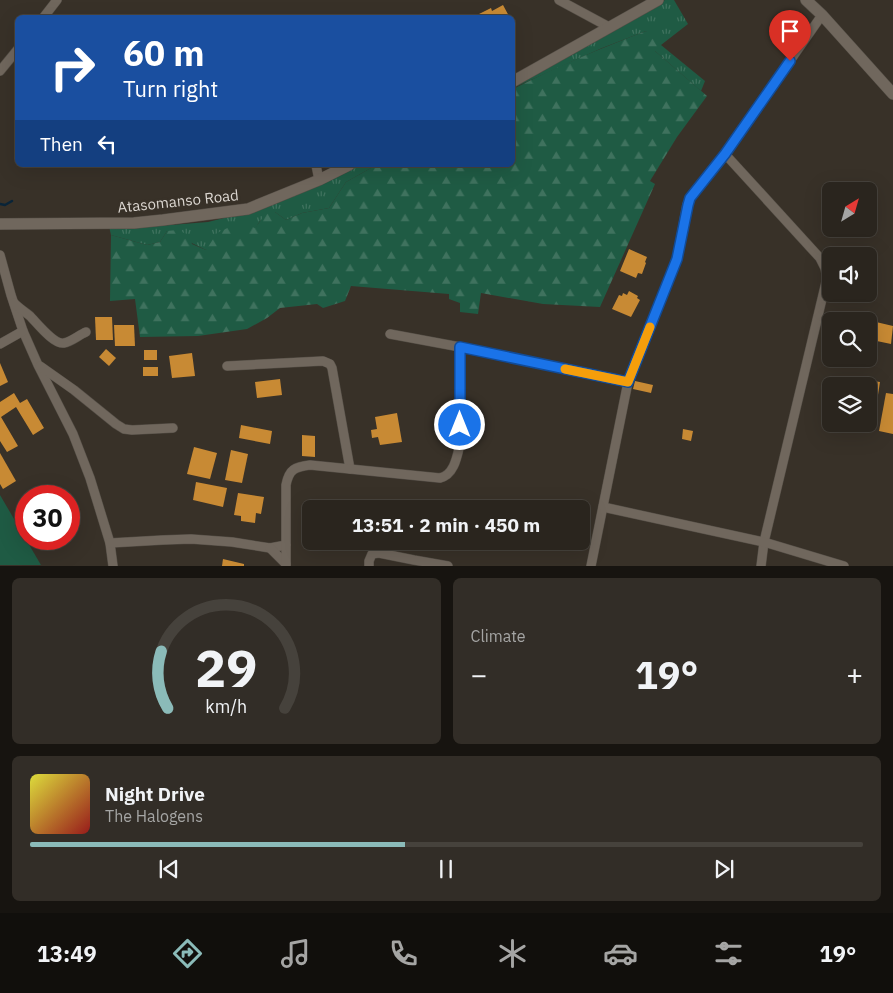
<!DOCTYPE html>
<meta charset="utf-8">
<style>
:root{--surface:#2a251e;--page:#322d27;--text:#f1f3f6;--muted:#a5a5a4;--line:#46423c;--accent:#8bbbb9}
body{margin:0;font-family:"IBM Plex Sans",sans-serif;background:var(--page);color:var(--text);height:100vh;display:flex;flex-direction:column;font-size:19px;white-space:nowrap}
*{box-sizing:border-box;margin:0}
p{font-size:16px;color:var(--muted)}
.icon{flex:none;width:28px;height:28px;fill:none;stroke:currentColor;stroke-width:2;stroke-linecap:round;stroke-linejoin:round}
.map{position:relative;height:566px;overflow:hidden}
.drawer{display:flex;flex-direction:column;gap:12px;padding:12px;background:#171410;flex:1}
.drawer>*{flex:none}
.top-card{position:absolute;left:15px;top:15px;width:500px;height:152px;border-radius:8px;box-shadow:0 5px 20px #0002,0 0 0 1px var(--line);background:#1a4fa0;color:#fff;overflow:hidden}
.needle{width:32px;rotate:37deg}
.buttons{position:absolute;left:822px;top:182px;display:grid;gap:10px}
.buttons a{display:grid;place-items:center;width:55px;height:55px;border-radius:8px;background:var(--surface);box-shadow:0 5px 20px #0002,0 0 0 1px var(--line);font-size:25px}
.speed{position:absolute;left:15px;top:485px;display:flex;gap:10px;font-size:25px;font-weight:700;text-align:center}
.speed>*{display:grid;place-content:center;width:65px;height:65px;border-radius:50%;background:var(--surface);box-shadow:0 5px 20px #0002,0 0 0 1px var(--line);line-height:1}
.speed .limit{border:8px solid #d22;background:#fff;color:#111}
.pin{position:absolute;display:grid;place-items:center;width:42px;height:42px;color:#fff;margin:-51px -21px;border-radius:50% 50% 50% 0;rotate:-45deg;box-shadow:0 0 5px #0007}
.pin .icon{rotate:45deg}
.me{position:absolute;width:55px;margin:-28px;rotate:0deg;stroke-linejoin:round;filter:drop-shadow(0 0 4px #0008)}
.turn{display:flex;align-items:center;gap:18px;height:105px;padding:0 25px;font-size:22px}
.turn .icon{width:65px;height:65px;stroke-width:2.5}
.turn b{display:block;font-size:35px;line-height:42px}
.then{display:flex;align-items:center;height:48px;padding:0 25px;background:#0003;gap:10px;font-size:19px}
.big{font-size:38px;font-weight:700;line-height:1.1}
.drawer .tile{flex:1;display:flex;flex-direction:column;justify-content:center;gap:8px;min-width:0;padding:0 18px;border-radius:8px;background:var(--page)}
.drawer .dial{align-items:center;gap:0}
.dial svg{height:130px;overflow:visible;fill:none;stroke:var(--line);stroke-width:7;stroke-linecap:round;text-anchor:middle}
.dial text{fill:var(--text);stroke:none}
.song{display:flex;align-items:center;gap:15px}
.cover{width:60px;height:60px;border-radius:8px;background:linear-gradient(135deg,hsl(60 70% 55%),hsl(0 70% 35%))}
.played{height:5px;border-radius:2px;background:linear-gradient(90deg,var(--accent) 45%,var(--line) 45%)}
.keys{display:flex;justify-content:space-around;direction:ltr}
.heat{display:flex;justify-content:space-between;align-items:center;font-size:28px;direction:ltr}
.drawer .tiles{flex:1;display:grid;gap:12px;grid-template-columns:1fr 1fr}
.tile:last-child{grid-column:span 2}
.trip{position:absolute;left:302px;top:500px;width:288px;height:50px;border-radius:8px;background:var(--surface);box-shadow:0 5px 20px #0002,0 0 0 1px var(--line);font-weight:700;line-height:50px;text-align:center}
.dock{display:flex;height:80px;justify-content:space-around;align-items:center;background:#110f0c;color:var(--muted)}
.dock .icon{width:35px;height:35px}
.dock .on{color:var(--accent)}
.dock b{font-size:22px;color:var(--text)}
.map>svg:first-child{display:block}
.grass{fill:url(#grass-tufts)}
.forest{fill:url(#forest-firs)}
.pitch{fill:#1f5b44}
.lines{fill:none;stroke-linecap:round;stroke-linejoin:round}
.stream{stroke:#092438;stroke-width:2.5}
.building{fill:#c88a34}
.minor-casing{stroke:#544e46;stroke-width:10}
.tertiary-casing{stroke:#544e46;stroke-width:12}
.minor{stroke:#70675d;stroke-width:9}
.tertiary{stroke:#70675d;stroke-width:11}
.route-casing{stroke:#114b97;stroke-width:12}
.route{stroke:#1a73e8;stroke-width:9}
.slow{stroke:#f59e0b;stroke-width:9}
.labels{text-anchor:middle;dominant-baseline:central;stroke-width:5;stroke-linejoin:round;paint-order:stroke}
.street-label{font-size:15px;fill:#dbd6d0;stroke:#383128}
</style>
<div class="map">
<svg width="893" height="566" viewBox="0 0 893 566">
<defs>
<pattern id="grass-tufts" width="24" height="20" patternUnits="userSpaceOnUse" patternTransform="scale(1.25)"><rect width="24" height="20" fill="#1f5b44"/><path d="M3 7l-1-3M5 7V3M7 7l1-3M15 17l-1-3M17 17v-4M19 17l1-3" fill="none" stroke="#3f725e"/></pattern>
<pattern id="forest-firs" width="22" height="20" patternUnits="userSpaceOnUse" patternTransform="scale(1.25)"><rect width="22" height="20" fill="#1f5b44"/><path d="M5 1l3.5 6h-7zM16 11l3.5 6h-7z" fill="#3f725e"/></pattern>
</defs>
<rect width="100%" height="100%" fill="#383128"/>
<g class="grass">
<polygon points="665,0 674,0 688,24 661,45 705,81 701,91 655,51 646,31 602,48 513,88 512,83"/>
<polygon points="361,165 379,165 371,168 346,182 329,208 302,213 286,220 275,212 260,221 255,229 206,250 167,231 160,242 147,245 111,235 109,226 146,227 208,222 252,211 337,177"/>
</g>
<path class="forest" d="M646 31 660 45 655 51 707 96 677 137 650 181 655 184 600 307 543 304 481 293 478 314 460 312V303L449 299V294L351 286 345 301 323 308 317 304 280 308 267 318 247 329 198 336 140 337 135 299 110 301 111 235 147 245 160 242 167 231 177 230 189 235 192 244 206 250 217 233 240 222 255 228 267 212H275L286 220 302 213 329 208 346 182 371 168 379 165H512L513 89C556 67 601 48 646 31Z"/>
<polygon class="pitch" points="0,495 41,565 0,565"/>
<g class="lines">
<polyline class="stream" points="0,204 5,205 12,201"/>
</g>
<g class="building">
<polygon points="503,5 510,18 478,18 477,15 491,8 492,11"/>
<polygon points="629,249 647,257 645,262 646,263 642,274 638,273 636,278 620,271"/>
<polygon points="629,291 638,296 637,298 640,300 631,317 612,309 619,295 622,296 623,293 627,295"/>
<polygon points="95,317 112,317 113,340 96,340"/>
<polygon points="876,322 893,326 891,344 872,340"/>
<polygon points="114,325 134,325 135,346 115,346"/>
<polygon points="106,349 116,358 109,366 99,357"/>
<rect x="144" y="350" width="13" height="10"/>
<polygon points="192,353 195,376 172,378 169,356"/>
<polygon points="0,363 8,382 0,386"/>
<rect x="143" y="367" width="15" height="9"/>
<polygon points="280,379 282,395 257,398 255,382"/>
<polygon points="859,379 880,382 875,414 869,413 869,386 857,386"/>
<polygon points="635,381 653,385 651,393 633,389"/>
<polygon points="14,393 20,403 27,399 44,428 33,435 16,407 1,417 18,446 7,452 0,441 0,402"/>
<polygon points="886,393 893,394 893,434 879,431"/>
<polygon points="397,413 402,442 380,445 378,437 372,438 371,430 377,429 375,417"/>
<polygon points="241,425 272,431 270,444 239,438"/>
<polygon points="683,429 693,431 691,441 682,439"/>
<polygon points="302,435 315,436 315,457 302,456"/>
<polygon points="194,447 217,453 210,479 187,474"/>
<polygon points="231,450 248,454 242,483 225,480"/>
<polygon points="0,453 16,481 3,489 0,484"/>
<polygon points="196,482 227,488 223,507 193,500"/>
<polygon points="238,493 264,497 261,514 256,513 255,523 241,521 241,516 234,515"/>
<polygon points="223,559 244,564 244,566 222,566"/>
</g>
<g class="lines">
<g class="minor-casing">
<g id="minor">
<polyline points="559,0 609,27"/>
<polyline points="43,18 57,0"/>
<polyline points="0,71 18,49"/>
<polyline points="725,154 820,258 825,268 827,278 764,542 761,566"/>
<polyline points="316,165 319,180"/>
<polyline points="0,255 11,295 23,331 38,365 73,434 90,478 110,543 113,566"/>
<path d="M14 303C19 308 25 312 30 316 37 323 54 345 64 343 71 342 79 335 86 332"/>
<polyline points="390,334 460,347 628,382"/>
<polyline points="0,344 23,331"/>
<polyline points="40,366 74,390 116,424 124,429 132,430 173,428"/>
<polyline points="227,366 323,361 330,364 332,368 350,469"/>
<polyline points="603,507 764,542 844,566"/>
<polyline points="110,543 163,540 191,539 232,542 270,548 286,545"/>
<polyline points="270,548 286,564"/>
<path d="M286 566V485C289 469 295 467 310 465L440 478C454 475 457 457 460 444V347"/>
<polyline points="369,566 369,561 372,554 379,553 414,560 448,566"/>
<polyline points="591,566 628,382 677,259 687,205 690,198 725,154 822,15"/>
</g>
</g>
<g class="tertiary-casing">
<g id="tertiary">
<polyline points="806,0 822,15 893,94"/>
<polyline points="512,82 658,0"/>
<polyline points="0,224 134,223 163,220 248,209 319,180 349,165"/>
</g>
</g>
<use href="#minor" class="minor"/>
<use href="#tertiary" class="tertiary"/>
</g>
<g class="lines">
<g class="route-casing">
<polyline id="route" points="460,425 460,347 628,382 677,259 688,205 690,198 725,154 790,61"/>
</g>
<use href="#route" class="route"/>
<polyline class="slow" points="565,369 628,382 650,327"/>
</g>
<g class="labels">
<g class="street-label">
<text transform="translate(178 201) rotate(-6)">Atasomanso Road</text>
</g>
</g>
</svg>
<div class="buttons">
<a><svg class="needle" viewBox="-14 -14 28 28"><path d="M0-13l5 13h-10z" fill="#e53935"/><path d="M0 13l5-13h-10z" fill="#a5a5a4"/></svg></a>
<a><svg class="icon" aria-label="sound" viewBox="0 0 24 24"><path d="M4 9h4l5-4v14l-5-4H4zM17 9q2 3 0 6"/></svg></a>
<a><svg class="icon" aria-label="search" viewBox="0 0 24 24"><circle cx="10" cy="10" r="6"/><path d="M15 15l6 6"/></svg></a>
<a><svg class="icon" aria-label="layers" viewBox="0 0 24 24"><path d="M12 4l9 5-9 5-9-5zM3 14l9 5 9-5"/></svg></a>
</div>
<div class="speed"><div class="limit">30</div></div>
<div class="pin" style="left:790px;top:61px;background:#d93025"><svg class="icon" aria-label="arrive" viewBox="0 0 24 24"><path d="M6 21V4h12l-3 4 3 4H6"/></svg></div>
<svg class="me" style="left:460px;top:425px" viewBox="-20 -20 40 40"><circle r="17" fill="#1a73e8" stroke="#fff" stroke-width="3"/><path d="M0-11L8 9 0 5-8 9z" fill="#fff"/></svg>
<div class="trip">13:51 · 2 min · 450 m</div>
<div class="top-card">
<div class="turn"><svg class="icon" aria-label="right" viewBox="0 0 24 24"><path d="M7 20v-9h11M14 6l5 5-5 5"/></svg><div><b>60 m</b>Turn right</div></div>
<div class="then">Then<svg class="icon" aria-label="left" viewBox="0 0 24 24"><path d="M17 20v-9H6M10 6l-5 5 5 5"/></svg></div>
</div>
</div>
<section class="drawer">
<div class="tiles">
<div class="tile dial"><svg viewBox="0 0 100 80">
<path d="M14 69A42 42 0 1 1 86 69"/>
<path d="M14 69A42 42 0 0 1 10 34" stroke="#8bbbb9"/>
<text x="50" y="56" font-size="32" font-weight="700">29</text>
<text x="50" y="72" font-size="11">km/h</text>
</svg></div>
<div class="tile"><p>Climate</p>
<div class="heat"><a>−</a><b class="big">19°</b><a>+</a></div>
</div>
<div class="tile">
<div class="song"><i class="cover"></i><div><b>Night Drive</b><p>The Halogens</p></div></div>
<div class="played"></div>
<div class="keys"><svg class="icon" aria-label="previous" viewBox="0 0 24 24"><path d="M18 5L8 12l10 7zM5 5v14"/></svg><svg class="icon" aria-label="pause" viewBox="0 0 24 24"><path d="M8 5v14M16 5v14"/></svg><svg class="icon" aria-label="next" viewBox="0 0 24 24"><path d="M6 5l10 7-10 7zM19 5v14"/></svg></div>
</div>
</div>
</section>
<nav class="dock">
<b>13:49</b>
<svg class="icon on" aria-label="directions" viewBox="0 0 24 24"><path d="M12 3l9 9-9 9-9-9zM9 14v-3h6M13 9l2 2-2 2"/></svg>
<svg class="icon" aria-label="music" viewBox="0 0 24 24"><path d="M9 18V5l10-2v13"/><circle cx="6" cy="18" r="3"/><circle cx="16" cy="16" r="3"/></svg>
<svg class="icon" aria-label="phone" viewBox="0 0 24 24"><path d="M5 4h4l2 5-3 2q2 4 5 5l2-3 5 2v4C11 20 4 13 5 4z"/></svg>
<svg class="icon" aria-label="climate" viewBox="0 0 24 24"><path d="M12 3v18M4 7l16 10M4 17L20 7"/></svg>
<svg class="icon" aria-label="car" viewBox="0 0 24 24"><path d="M5 17H2v-5l4-1 3-4h7l3 4 3 1v5h-3M9 17h6M6 11h13"/><circle cx="7" cy="17" r="2"/><circle cx="17" cy="17" r="2"/></svg>
<svg class="icon" aria-label="filters" viewBox="0 0 24 24"><path d="M4 7h16M4 17h16"/><circle cx="9" cy="7" r="2"/><circle cx="15" cy="17" r="2"/></svg>
<b>19°</b>
</nav>
